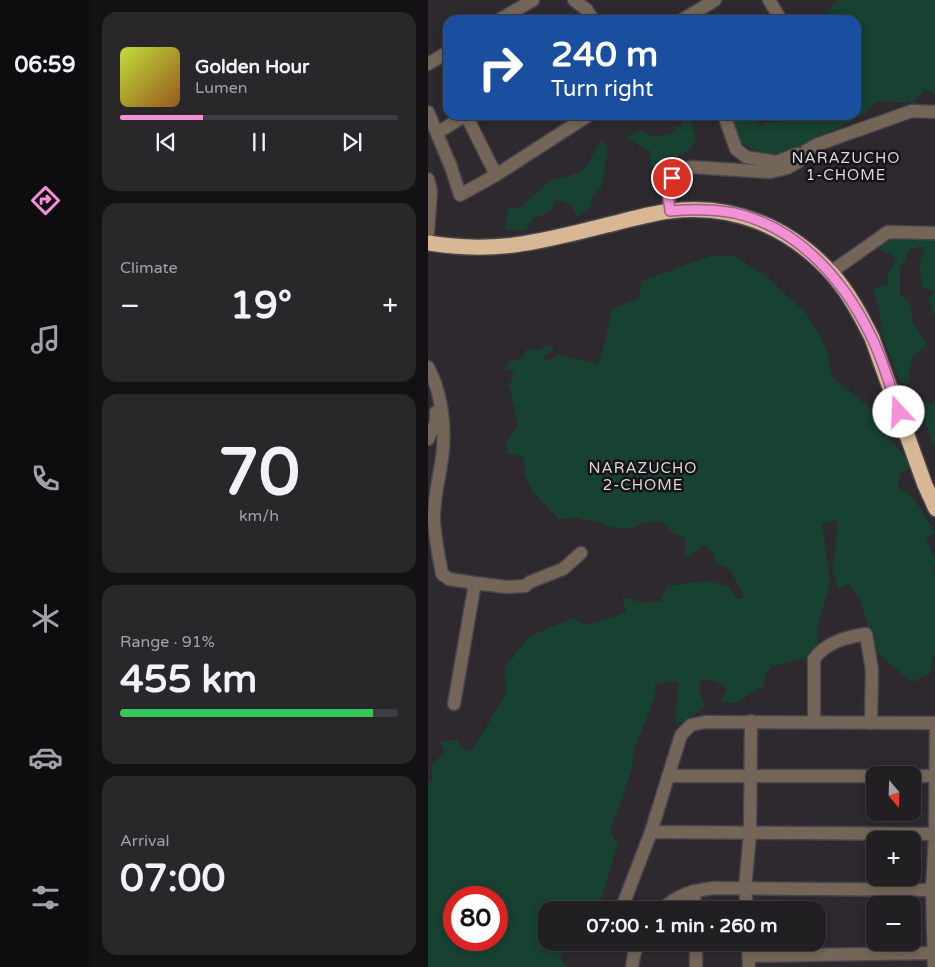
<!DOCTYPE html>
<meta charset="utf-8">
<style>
:root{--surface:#221f23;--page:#2a272b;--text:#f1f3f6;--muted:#a2a2a6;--line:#3f3d41;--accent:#f391d6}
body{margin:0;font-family:"Varela Round",sans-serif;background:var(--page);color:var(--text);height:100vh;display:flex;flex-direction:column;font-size:19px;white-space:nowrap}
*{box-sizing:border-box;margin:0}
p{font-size:16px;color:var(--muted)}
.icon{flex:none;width:28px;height:28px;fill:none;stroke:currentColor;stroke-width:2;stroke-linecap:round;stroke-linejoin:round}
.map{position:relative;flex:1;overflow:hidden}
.sheet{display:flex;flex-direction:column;gap:12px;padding:12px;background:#131113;width:338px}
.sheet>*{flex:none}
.top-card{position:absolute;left:15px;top:15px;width:418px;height:105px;border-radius:15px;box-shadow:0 2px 8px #0003,0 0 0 1px var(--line);background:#1a4fa0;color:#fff;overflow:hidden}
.needle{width:32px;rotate:161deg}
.controls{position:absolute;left:438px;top:766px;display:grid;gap:10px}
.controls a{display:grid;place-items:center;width:55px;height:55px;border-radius:10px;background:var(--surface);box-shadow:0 2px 8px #0003,0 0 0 1px var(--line);font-size:25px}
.speed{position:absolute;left:15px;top:886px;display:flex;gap:10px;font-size:25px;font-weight:700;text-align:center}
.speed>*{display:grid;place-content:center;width:65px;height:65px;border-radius:50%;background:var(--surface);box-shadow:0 2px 8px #0003,0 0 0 1px var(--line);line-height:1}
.speed .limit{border:8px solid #d22;background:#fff;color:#111}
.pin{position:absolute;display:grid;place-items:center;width:42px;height:42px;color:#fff;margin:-21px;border:2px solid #fff;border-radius:50%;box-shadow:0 1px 5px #0007}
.me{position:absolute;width:55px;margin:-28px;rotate:340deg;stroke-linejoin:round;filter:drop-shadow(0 0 4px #0008)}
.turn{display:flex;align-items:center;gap:18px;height:105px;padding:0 25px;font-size:22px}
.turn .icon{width:65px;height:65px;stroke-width:2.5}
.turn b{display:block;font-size:35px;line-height:42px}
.big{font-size:38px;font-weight:700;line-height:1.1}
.sheet .widget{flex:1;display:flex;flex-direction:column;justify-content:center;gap:8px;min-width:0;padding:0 18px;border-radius:15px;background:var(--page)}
.sheet .dial{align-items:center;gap:0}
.dial b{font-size:65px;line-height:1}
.song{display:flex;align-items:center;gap:15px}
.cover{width:60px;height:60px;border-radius:8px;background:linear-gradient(135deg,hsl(70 70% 55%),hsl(30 70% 35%))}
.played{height:5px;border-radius:2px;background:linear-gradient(90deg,var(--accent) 30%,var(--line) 30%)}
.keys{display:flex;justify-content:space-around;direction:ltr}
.heat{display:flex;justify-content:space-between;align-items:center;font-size:28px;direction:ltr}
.charge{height:8px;border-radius:4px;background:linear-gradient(90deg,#34c759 91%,var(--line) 0)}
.trip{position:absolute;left:110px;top:901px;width:288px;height:50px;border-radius:15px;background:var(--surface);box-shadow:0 2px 8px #0003,0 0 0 1px var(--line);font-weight:700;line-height:50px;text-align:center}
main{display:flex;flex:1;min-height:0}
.tabs{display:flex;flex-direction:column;width:90px;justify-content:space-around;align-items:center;background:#0e0c0e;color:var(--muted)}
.tabs .icon{width:35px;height:35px}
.tabs .on{color:var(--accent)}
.tabs b{font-size:22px;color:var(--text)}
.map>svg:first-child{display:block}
.green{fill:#174130;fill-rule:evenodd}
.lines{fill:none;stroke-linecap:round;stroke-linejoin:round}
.minor-casing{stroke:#49444a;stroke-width:15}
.highway-casing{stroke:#49444a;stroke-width:18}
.minor{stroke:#736658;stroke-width:12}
.highway{stroke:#d8b795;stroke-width:15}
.route-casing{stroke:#9e5e8b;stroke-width:12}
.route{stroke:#f391d6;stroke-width:9}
.labels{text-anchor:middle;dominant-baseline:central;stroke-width:5;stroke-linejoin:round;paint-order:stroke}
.neighbourhood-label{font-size:15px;letter-spacing:1px;fill:#ded7df;stroke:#151315}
</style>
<main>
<nav class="tabs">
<b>06:59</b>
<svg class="icon on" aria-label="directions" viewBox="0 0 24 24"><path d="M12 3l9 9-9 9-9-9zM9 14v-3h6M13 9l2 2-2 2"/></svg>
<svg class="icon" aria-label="music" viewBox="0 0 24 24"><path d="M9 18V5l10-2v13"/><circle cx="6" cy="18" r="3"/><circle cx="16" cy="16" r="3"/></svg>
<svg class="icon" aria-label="phone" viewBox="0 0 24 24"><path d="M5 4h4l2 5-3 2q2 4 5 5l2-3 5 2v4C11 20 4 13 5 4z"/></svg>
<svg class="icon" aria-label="climate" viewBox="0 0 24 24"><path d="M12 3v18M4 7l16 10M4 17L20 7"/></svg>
<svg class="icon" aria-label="car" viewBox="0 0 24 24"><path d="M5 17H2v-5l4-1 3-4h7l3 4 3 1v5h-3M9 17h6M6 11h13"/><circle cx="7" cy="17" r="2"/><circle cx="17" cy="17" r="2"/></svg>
<svg class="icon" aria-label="filters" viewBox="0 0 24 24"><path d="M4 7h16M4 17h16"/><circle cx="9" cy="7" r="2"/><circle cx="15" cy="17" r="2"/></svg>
</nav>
<section class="sheet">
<div class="widget">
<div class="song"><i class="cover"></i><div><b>Golden Hour</b><p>Lumen</p></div></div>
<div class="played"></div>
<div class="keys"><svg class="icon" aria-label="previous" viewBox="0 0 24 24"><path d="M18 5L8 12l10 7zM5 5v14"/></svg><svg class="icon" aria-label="pause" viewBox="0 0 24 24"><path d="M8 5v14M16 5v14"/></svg><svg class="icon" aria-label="next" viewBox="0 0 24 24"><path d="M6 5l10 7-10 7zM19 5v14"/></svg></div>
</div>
<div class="widget"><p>Climate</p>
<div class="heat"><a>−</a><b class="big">19°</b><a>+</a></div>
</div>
<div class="widget dial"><b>70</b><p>km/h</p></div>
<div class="widget"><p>Range · 91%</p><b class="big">455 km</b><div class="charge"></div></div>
<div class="widget"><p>Arrival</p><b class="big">07:00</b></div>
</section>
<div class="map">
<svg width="508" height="967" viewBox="0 0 508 967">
<rect width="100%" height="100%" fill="#2e292f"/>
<g class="green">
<polygon points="409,0 507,0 507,94 497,89 484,103 449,101 435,115 377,144 366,152 346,158 335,156 310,141 299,115 323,115 332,126 340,122 354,122 369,118 373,115 428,115 428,20 393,20"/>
<polygon points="262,115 268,140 262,150 232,166 223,166 221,151 198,138 213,131 225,137 244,133"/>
<polygon points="173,141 180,147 173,188 165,195 162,201 164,207 148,216 143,204 140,204 128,199 123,211 105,219 97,231 77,229 80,208 91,208 122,180 138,177 156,170"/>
<polygon points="465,236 507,238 507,317 500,299 506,291 494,288 492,263 496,247 485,248 479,253 478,260 472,268 472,296 481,300 485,323 499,345 483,358 481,384 472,382 454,334 452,312 445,289 460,284 460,273 469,258 449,248"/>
<path d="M302 255 311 259 340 277 362 299 377 311 398 348 404 377 456 419 462 440 477 456 482 468 472 473 470 487 486 498 507 533 498 539 508 560 505 571 508 576V652L504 659 503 673 483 682 447 651 432 599 421 584 410 589 404 567 408 548 409 520 394 524 402 581 389 629 390 642 380 658 345 666 337 672 336 686 307 703 293 701 299 689 289 681 274 679 271 691 277 706 258 721 247 723 250 681 228 684 226 701 207 746 204 768 182 832 190 843 170 910H119V942L140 943 132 958 140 967H0V784L5 779 2 766 17 752 11 741 29 740 33 748 44 751 78 693 77 666 102 636 144 618 159 625 193 614 198 611 194 598 203 599 216 603 233 601 239 586 279 581 300 586 309 599 317 598 305 575 297 565H289L285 553 275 545 257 558V538L244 532 233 521 215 523 203 529 180 527 172 522 147 517 131 519 105 492 98 477 95 457 79 453 78 442 90 426 81 385 86 376 83 370H77L81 362 92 359 99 349 111 350 119 345 126 349 115 358 119 361 131 355 170 364 176 345 184 308 211 299 214 281 282 256ZM26 898H69V940H26Z"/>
<polygon points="489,401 507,404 507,448"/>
</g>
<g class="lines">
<g class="minor-casing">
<g id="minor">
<polyline points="146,0 159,10 165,20"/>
<polyline points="341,0 353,20"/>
<polyline points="71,20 105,0"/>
<polyline points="254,20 287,0"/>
<polyline points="0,64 20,52"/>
<polyline points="0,112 23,167 32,195 68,175 161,115"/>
<polyline points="38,115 68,175"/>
<polyline points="296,115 308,149 318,157 348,162 369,154 375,155"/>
<polyline points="9,133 38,115"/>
<polyline points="0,179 3,192 0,232"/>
<path d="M242 211C241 199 239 179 251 171 254 169 259 169 263 167L342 172 359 168 370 162 378 151 388 145 484 111 508 112"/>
<polyline points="404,274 410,267 460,232 508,233"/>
<path d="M0 367C13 391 17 422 15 449 13 473 5 497 6 521 7 539 11 557 14 574L21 579 47 583 78 587 97 586 102 582 135 569 153 553"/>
<polyline points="0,439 8,422 8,412"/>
<polyline points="26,704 47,583"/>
<path d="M386 722V659C398 642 419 637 438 634L444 670 443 723"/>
<polyline points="240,776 446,776"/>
<polyline points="484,776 508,776"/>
<polyline points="223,832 508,834"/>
<polyline points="266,891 267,910"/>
<polyline points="195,905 223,832 253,735 263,725 277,722 508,723"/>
<path d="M233 910C251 894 263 891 286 888L508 890"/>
<polyline points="319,910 317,888 322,833 323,721"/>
<polyline points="268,942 268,967"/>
<polyline points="320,942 321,967"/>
<polyline points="321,956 508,953"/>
<polyline points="204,967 206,955 211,942"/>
<polyline points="506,967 504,890 507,834 508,726"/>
</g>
</g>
<g class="highway-casing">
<path id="highway" d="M0 243C66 254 112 242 175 226 197 221 219 214 242 211 305 203 362 227 404 274 421 293 433 316 444 338L497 485 508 509"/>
</g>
<use href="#minor" class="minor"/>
<use href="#highway" class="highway"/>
</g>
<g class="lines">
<g class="route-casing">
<path id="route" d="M244 178 240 195 242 211C263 209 285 209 306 213 370 227 416 280 443 336 455 360 462 387 471 412"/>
</g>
<use href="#route" class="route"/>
</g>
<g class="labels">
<g class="neighbourhood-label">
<text x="418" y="158">NARAZUCHO<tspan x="418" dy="17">1-CHOME</tspan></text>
<text x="215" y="468">NARAZUCHO<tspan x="215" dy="17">2-CHOME</tspan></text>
</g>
</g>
</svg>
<div class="controls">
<a><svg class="needle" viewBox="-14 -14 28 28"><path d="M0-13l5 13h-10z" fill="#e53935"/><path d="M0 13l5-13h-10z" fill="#a2a2a6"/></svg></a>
<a>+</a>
<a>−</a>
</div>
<div class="speed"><div class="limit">80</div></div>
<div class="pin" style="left:244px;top:178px;background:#d93025"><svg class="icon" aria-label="arrive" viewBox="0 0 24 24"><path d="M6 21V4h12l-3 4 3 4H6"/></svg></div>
<svg class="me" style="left:471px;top:412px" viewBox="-20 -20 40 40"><circle r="19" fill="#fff"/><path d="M0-13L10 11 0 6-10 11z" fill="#f391d6"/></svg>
<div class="trip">07:00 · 1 min · 260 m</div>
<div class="top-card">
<div class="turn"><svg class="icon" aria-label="right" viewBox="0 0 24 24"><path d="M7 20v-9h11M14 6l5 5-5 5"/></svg><div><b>240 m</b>Turn right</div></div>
</div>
</div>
</main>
